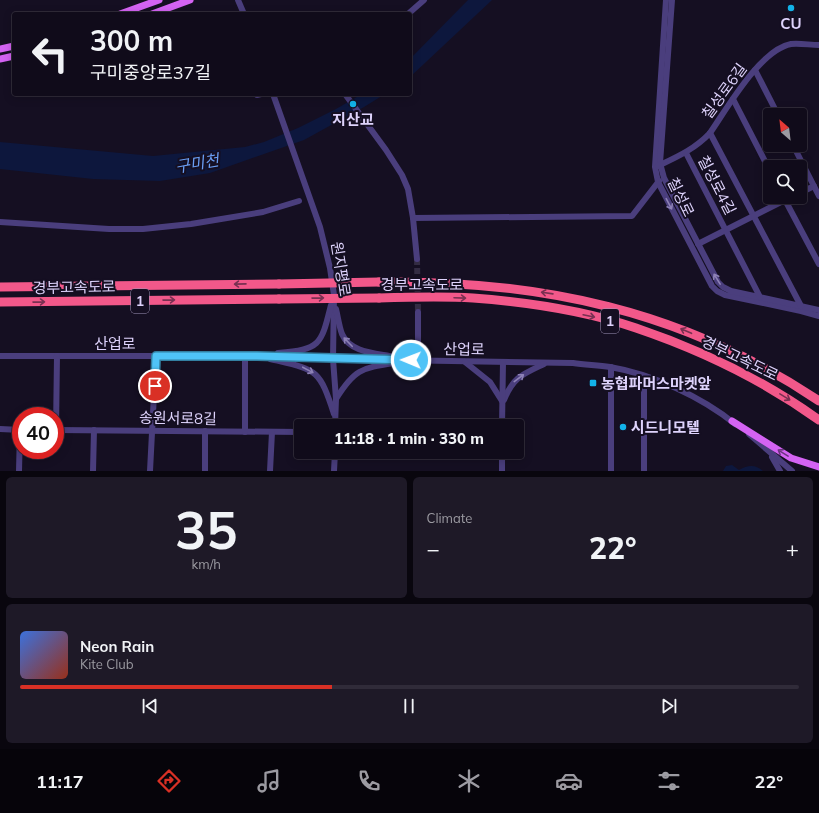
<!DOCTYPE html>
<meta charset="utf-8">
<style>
:root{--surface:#100b1a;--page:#1e1927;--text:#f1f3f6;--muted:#9c9ba2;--line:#302b39;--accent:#d93025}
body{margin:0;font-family:Mulish,"Noto Sans KR",sans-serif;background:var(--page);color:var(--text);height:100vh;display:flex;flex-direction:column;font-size:15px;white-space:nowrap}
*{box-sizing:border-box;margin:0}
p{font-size:13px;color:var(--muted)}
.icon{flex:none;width:22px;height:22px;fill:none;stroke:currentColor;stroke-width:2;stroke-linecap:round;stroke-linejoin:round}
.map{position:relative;height:471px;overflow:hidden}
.panel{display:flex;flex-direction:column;gap:6px;padding:6px;background:#09060e;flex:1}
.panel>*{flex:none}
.banner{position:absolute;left:12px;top:12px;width:400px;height:84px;border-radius:4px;box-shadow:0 2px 10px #0003,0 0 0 1px var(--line);background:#100b1a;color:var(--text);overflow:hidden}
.needle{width:26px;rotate:332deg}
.controls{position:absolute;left:763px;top:108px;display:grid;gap:8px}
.controls a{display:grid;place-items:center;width:44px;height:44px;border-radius:4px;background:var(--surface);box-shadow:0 2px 10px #0003,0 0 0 1px var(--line);font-size:20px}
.speed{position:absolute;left:12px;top:407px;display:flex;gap:8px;font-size:20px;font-weight:700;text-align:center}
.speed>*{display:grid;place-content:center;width:52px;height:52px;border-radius:50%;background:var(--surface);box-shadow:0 2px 10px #0003,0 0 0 1px var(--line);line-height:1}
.speed .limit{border:6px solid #d22;background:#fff;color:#111}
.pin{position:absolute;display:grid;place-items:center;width:34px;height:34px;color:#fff;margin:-17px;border:2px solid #fff;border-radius:50%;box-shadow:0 1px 4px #0007}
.me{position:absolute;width:44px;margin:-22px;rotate:271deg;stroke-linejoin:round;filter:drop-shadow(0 0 3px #0008)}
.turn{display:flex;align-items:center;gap:14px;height:84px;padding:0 12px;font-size:18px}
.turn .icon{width:52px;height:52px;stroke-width:2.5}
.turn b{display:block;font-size:28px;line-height:34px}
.big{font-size:30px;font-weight:800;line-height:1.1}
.panel .widget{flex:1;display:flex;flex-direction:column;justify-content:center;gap:6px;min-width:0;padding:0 14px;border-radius:6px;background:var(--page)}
.panel .dial{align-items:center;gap:0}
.dial b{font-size:52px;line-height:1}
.song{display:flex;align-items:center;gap:12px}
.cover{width:48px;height:48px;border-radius:6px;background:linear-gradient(135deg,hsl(220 70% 55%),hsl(10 70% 35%))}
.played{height:4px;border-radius:2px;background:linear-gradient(90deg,var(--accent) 40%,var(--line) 40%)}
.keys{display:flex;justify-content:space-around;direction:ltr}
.heat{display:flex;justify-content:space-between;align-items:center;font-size:22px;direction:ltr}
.panel .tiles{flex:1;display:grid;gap:6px;grid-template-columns:1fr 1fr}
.widget:last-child{grid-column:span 2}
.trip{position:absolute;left:294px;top:419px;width:230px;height:40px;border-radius:4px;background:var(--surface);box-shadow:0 2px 10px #0003,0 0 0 1px var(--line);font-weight:800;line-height:40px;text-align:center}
.menu{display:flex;height:64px;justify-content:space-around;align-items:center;background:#06040a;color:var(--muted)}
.menu .icon{width:28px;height:28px}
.menu .active{color:var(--accent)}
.menu b{font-size:18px;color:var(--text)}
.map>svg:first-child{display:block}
.water{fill:#0d173d}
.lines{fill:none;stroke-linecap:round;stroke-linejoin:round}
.minor-tunnel{stroke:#332c43;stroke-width:6;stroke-dasharray:6 3;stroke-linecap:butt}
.minor{stroke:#4a3e7d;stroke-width:6}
.major{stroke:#d463f3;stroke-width:7}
.highway{stroke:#f2588a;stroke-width:9}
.highway-bridge{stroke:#f2588a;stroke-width:9}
.oneway{stroke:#8d81b6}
.oneway2{stroke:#783051}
.oneway3{stroke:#6b3580}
.route-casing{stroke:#337fa1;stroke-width:10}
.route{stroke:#4fc3f7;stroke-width:7}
.poi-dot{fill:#12b2e9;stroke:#150f22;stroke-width:1.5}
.labels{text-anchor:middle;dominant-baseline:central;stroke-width:4;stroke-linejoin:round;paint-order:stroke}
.shield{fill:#150f22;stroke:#a298bb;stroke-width:1}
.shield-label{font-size:14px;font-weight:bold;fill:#ded3fc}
.poi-label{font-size:15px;font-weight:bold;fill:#ded3fc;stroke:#150f22}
.street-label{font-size:15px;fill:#ded3fc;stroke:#150f22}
.water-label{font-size:16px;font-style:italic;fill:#6a9ef4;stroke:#150f22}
</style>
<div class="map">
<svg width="819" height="471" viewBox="0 0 819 471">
<rect width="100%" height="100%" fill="#150f22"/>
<g class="water">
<polygon points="468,0 492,0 410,77 410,59"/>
<polygon points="362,94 385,94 364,107 304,140 210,173 160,181 93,179 0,169 0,142 153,156 245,147 264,142 298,128 336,109"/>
<path d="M732 465 739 470C748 465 755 464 763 471H723L726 466Z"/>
</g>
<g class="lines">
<polyline class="minor-tunnel" points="417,259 418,312"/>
<g class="minor">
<polyline points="238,0 244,14"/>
<polyline points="666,0 655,167 658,182 712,286 717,291 725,295 801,311 819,316"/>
<polyline points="672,0 660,163 664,178 718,282 723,287 731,291 819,310"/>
<polyline points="408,14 424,0"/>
<polyline points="755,70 778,115"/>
<polyline points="273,94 320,227 330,268 334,295 333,359 336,399 335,426"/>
<polyline points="345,94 386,150 402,175 408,189 413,218 417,259"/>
<polyline points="257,95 261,94"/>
<polyline points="733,99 770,171"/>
<polyline points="710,133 801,306"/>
<polyline points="793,145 819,196"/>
<polyline points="686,153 760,297"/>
<path d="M658 166C677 157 695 149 710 133 728 107 760 50 791 44 800 43 810 45 819 45"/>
<polyline points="800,193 814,186"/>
<polyline points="784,198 819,264"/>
<polyline points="413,218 632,216 659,181"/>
<polyline points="0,222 109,229 143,229 191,224 263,212 299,201"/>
<polyline points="698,244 791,197"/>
<path d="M336 309C338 317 339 326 342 334 350 353 377 353 395 357"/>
<polyline points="418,312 418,360"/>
<path d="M278 353C321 349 321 345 331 305"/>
<path d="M0 356H257L333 359 573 363C585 365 597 365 610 367 652 374 702 397 735 424"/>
<path d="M270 359C317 370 319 368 334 414"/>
<polyline points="465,362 490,382 502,401"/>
<path d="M336 399C354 370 361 368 394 363"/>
<path d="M504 400C513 377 523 374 544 364"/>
<polyline points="502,426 503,362"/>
<polyline points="0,429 21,430"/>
<polyline points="55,430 301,432"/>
<polyline points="56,430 57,356"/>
<polyline points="245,432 245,356"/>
<polyline points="749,434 792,471"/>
<polyline points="772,457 780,471"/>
<polyline points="19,471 20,430"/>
<polyline points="93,471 94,430"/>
<polyline points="150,471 156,356"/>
<polyline points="205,471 205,431"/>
<polyline points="270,471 272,432"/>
<polyline points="334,471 335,452"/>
<polyline points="502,471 502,452"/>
<polyline points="611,471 611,367"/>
<polyline points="644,471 644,376"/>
</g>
<g class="major">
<polyline points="120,14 159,0"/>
<polyline points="152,14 190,0"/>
<polyline points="0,49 14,46"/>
<polyline points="0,59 14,56"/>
<polyline points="732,421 791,458 819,467"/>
</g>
<g class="highway">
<path d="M379 282C539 280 684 310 819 401"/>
<polyline points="0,287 279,284"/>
<path d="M379 298C410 297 442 296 473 298 526 302 586 311 636 328 701 350 763 380 819 420"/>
<polyline points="0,302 279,299"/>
</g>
<g class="highway-bridge">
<polyline points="279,284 379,282"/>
<polyline points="279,299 379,298"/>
</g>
</g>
<defs><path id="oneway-shaft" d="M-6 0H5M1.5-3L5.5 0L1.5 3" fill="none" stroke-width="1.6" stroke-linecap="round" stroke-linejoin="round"/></defs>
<g class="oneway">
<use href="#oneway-shaft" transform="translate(669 204) rotate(62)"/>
<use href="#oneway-shaft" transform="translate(717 279) rotate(-122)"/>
<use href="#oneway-shaft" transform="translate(348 342) rotate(-134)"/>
<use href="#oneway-shaft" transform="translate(308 370) rotate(28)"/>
<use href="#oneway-shaft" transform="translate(519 378) rotate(-37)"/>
</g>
<g class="oneway2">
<use href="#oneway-shaft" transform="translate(240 284) rotate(179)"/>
<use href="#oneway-shaft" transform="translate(547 293) rotate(-172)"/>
<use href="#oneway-shaft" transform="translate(318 298) rotate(-1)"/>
<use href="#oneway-shaft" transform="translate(460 298) rotate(2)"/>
<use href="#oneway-shaft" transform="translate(169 300) rotate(-1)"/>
<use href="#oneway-shaft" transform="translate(39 302) rotate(-1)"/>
<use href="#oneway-shaft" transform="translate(589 316) rotate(12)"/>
<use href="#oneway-shaft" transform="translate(686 331) rotate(-157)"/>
<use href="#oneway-shaft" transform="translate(785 397) rotate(31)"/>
</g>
<use class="oneway3" href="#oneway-shaft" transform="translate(783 453) rotate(-148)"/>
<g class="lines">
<g class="route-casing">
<polyline id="route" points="155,386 156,356 257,356 411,360"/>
</g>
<use href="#route" class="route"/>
</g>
<g class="poi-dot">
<circle cx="791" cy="8" r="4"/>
<circle cx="353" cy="104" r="4"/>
<rect x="589" y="379" width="8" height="8" rx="2"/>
<circle cx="623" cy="427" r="4"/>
</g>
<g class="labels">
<g class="shield">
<rect x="131" y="289" width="18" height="24" rx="3"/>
<rect x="601" y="309" width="18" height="24" rx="3"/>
</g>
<g class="shield-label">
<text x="140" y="301">1</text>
<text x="610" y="321">1</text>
</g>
<g class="poi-label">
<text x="791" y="23">CU</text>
<text x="353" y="119">지산교</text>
<text x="601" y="383" text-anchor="start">농협파머스마켓앞</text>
<text x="631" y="427" text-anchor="start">시드니모텔</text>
</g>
<g class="street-label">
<text transform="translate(724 91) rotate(-54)">칠성로6길</text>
<text transform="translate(717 185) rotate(63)">칠성로4길</text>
<text transform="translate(681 197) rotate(64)">칠성로</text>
<text transform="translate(341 269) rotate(81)">원지평로</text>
<text x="422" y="284">경부고속도로</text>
<text transform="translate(74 287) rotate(-1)">경부고속도로</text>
<text x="115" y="343">산업로</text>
<text transform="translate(464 349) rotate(1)">산업로</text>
<text transform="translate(740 358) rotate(26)">경부고속도로</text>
<text transform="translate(178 418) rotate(1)">송원서로8길</text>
</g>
<g class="water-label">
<text transform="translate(197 163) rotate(-10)">구미천</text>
</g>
</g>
</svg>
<div class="controls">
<a><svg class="needle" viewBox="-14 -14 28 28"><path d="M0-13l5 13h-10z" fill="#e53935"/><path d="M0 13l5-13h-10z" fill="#9c9ba2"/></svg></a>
<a><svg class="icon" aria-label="search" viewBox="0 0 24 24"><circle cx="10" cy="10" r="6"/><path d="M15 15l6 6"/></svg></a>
</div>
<div class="speed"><div class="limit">40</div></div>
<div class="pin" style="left:155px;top:386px;background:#d93025"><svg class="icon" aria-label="arrive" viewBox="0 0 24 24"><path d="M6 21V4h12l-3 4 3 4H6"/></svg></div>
<svg class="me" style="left:411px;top:360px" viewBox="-20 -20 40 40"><circle r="17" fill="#4fc3f7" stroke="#fff" stroke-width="3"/><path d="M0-11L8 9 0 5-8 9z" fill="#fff"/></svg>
<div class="trip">11:18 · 1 min · 330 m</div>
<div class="banner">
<div class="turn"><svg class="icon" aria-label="left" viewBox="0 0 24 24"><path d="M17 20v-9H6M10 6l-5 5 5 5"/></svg><div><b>300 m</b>구미중앙로37길</div></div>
</div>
</div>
<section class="panel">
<div class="tiles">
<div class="widget dial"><b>35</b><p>km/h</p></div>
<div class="widget"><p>Climate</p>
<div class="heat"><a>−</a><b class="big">22°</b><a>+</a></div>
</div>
<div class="widget">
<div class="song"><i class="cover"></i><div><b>Neon Rain</b><p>Kite Club</p></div></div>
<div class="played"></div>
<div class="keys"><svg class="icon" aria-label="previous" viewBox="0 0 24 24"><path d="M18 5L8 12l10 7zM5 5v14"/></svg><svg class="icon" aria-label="pause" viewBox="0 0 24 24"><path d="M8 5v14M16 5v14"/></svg><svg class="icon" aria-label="next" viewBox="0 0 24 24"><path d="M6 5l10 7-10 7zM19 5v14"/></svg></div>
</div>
</div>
</section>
<nav class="menu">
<b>11:17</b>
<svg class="icon active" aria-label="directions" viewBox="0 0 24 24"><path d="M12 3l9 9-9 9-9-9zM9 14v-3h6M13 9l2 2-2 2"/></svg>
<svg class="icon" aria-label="music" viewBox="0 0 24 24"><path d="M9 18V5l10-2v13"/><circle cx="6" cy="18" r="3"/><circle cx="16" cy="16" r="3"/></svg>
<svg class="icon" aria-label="phone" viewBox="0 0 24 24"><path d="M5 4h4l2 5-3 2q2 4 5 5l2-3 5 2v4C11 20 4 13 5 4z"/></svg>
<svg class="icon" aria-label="climate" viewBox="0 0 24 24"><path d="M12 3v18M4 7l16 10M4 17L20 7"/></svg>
<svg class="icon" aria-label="car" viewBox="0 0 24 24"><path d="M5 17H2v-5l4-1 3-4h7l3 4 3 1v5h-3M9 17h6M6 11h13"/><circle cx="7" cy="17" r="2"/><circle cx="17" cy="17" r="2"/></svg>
<svg class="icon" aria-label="filters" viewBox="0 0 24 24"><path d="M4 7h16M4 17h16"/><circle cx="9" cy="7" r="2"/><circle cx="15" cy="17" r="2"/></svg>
<b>22°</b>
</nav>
